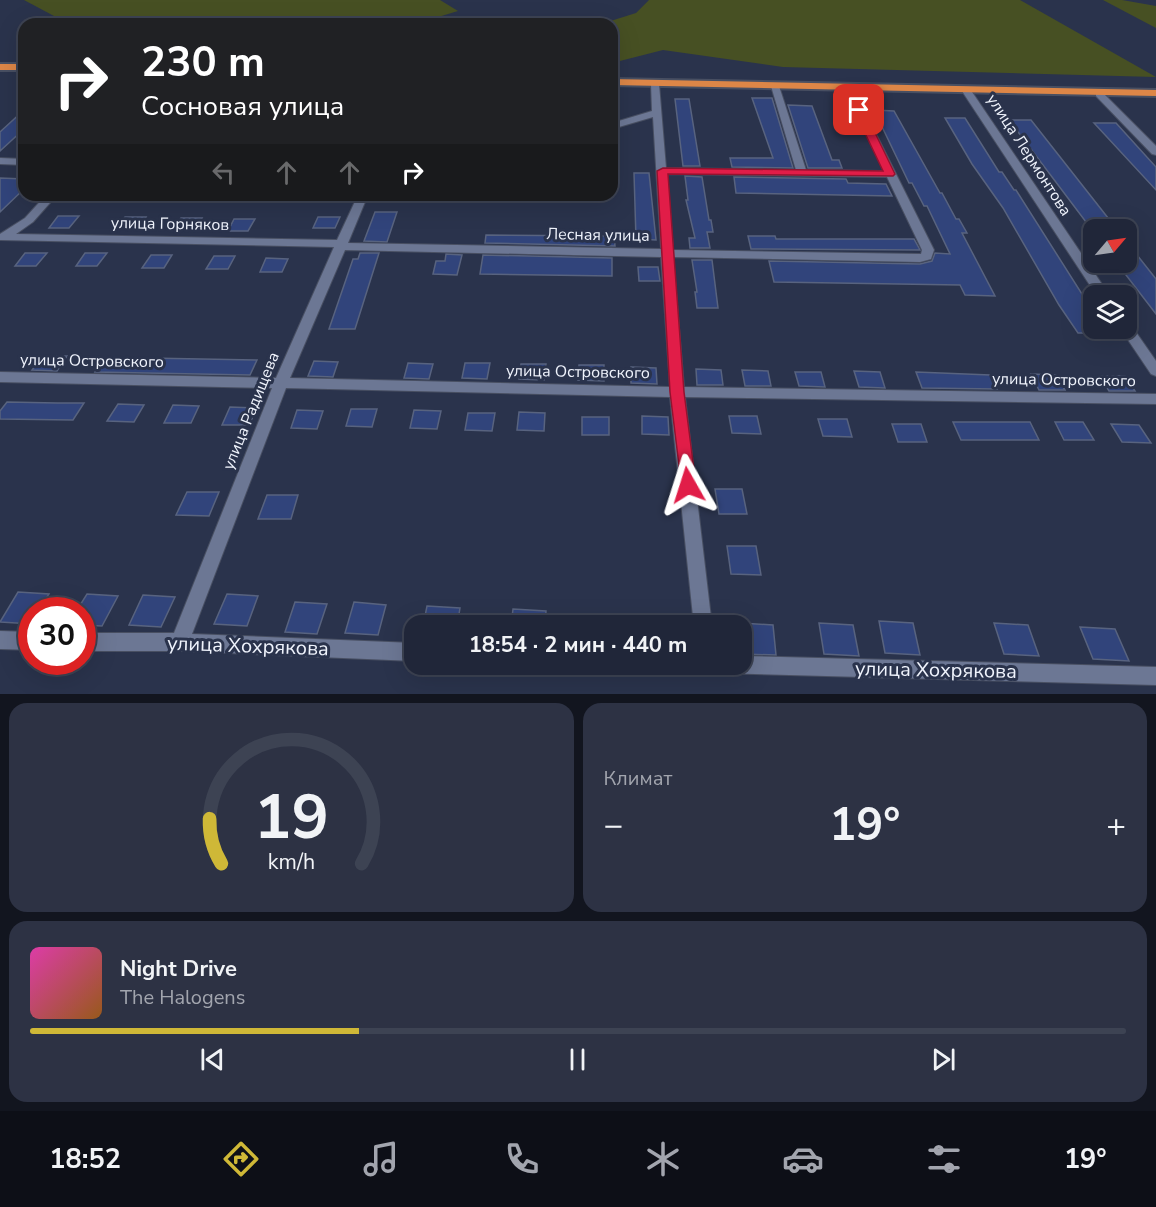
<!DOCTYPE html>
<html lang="ru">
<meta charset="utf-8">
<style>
:root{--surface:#202639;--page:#2d3244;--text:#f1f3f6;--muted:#a2a5ae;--line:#3d4353;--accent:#cfb837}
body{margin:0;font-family:"Nunito Sans",sans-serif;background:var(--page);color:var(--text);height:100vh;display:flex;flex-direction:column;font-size:22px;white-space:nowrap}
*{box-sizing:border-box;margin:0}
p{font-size:20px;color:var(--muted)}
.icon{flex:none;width:33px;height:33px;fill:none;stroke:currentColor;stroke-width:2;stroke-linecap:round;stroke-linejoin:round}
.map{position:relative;height:694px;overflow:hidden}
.panel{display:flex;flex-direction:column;gap:9px;padding:9px;background:#12151f;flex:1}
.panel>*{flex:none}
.guide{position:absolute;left:18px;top:18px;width:600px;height:183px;border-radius:18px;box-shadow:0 6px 24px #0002,0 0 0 2px var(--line);background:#202124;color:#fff;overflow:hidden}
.needle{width:39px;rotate:61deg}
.buttons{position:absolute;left:1083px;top:219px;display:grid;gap:12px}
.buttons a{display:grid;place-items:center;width:54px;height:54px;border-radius:12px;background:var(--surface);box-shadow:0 6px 24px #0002,0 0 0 2px var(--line);font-size:30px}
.speed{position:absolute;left:18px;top:597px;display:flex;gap:12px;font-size:30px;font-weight:700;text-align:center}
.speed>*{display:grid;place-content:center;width:78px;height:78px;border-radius:50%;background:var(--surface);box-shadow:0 6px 24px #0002,0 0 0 2px var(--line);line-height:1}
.speed .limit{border:9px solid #d22;background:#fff;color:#111}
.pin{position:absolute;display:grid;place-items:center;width:51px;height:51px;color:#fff;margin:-26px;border-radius:12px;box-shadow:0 3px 9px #0006}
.me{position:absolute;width:66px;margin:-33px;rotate:354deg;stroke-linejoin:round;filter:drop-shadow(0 0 4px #0008)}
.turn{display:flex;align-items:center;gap:21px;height:126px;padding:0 24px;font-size:27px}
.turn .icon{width:78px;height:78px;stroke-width:2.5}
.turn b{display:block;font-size:42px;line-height:51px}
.lanes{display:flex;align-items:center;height:57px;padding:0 24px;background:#0003;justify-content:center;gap:30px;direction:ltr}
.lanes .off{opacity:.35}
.big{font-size:45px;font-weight:700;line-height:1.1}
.panel .tile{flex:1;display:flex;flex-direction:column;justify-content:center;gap:9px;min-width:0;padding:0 21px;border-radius:18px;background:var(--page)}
.panel .dial{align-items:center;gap:0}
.dial svg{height:156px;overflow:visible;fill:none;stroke:var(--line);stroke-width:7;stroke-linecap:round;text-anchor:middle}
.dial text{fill:var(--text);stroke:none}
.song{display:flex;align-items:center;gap:18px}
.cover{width:72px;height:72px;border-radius:9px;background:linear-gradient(135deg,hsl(320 70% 55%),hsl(30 70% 35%))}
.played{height:6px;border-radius:3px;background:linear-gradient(90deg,var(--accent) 30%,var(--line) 30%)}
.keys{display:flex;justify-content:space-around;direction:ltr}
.heat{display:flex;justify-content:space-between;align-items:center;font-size:33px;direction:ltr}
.panel .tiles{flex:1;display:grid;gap:9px;grid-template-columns:1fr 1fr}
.tile:last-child{grid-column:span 2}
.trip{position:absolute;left:404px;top:615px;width:348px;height:60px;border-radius:18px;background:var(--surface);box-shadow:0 6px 24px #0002,0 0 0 2px var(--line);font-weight:700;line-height:60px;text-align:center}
.tab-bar{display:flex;height:96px;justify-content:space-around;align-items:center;background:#0d0f17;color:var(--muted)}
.tab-bar .icon{width:42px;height:42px}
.tab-bar .current{color:var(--accent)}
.tab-bar b{font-size:27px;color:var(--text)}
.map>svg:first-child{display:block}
.green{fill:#475023}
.building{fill:#31447b;stroke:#58637f;stroke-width:1.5}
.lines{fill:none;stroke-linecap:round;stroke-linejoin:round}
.minor-casing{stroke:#484f62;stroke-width:2}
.trunk-casing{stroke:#484f62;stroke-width:4}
.minor{fill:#6c7794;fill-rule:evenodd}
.trunk{fill:#dd8647;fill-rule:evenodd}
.route{fill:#e11d48;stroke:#92132f;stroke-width:1.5}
.labels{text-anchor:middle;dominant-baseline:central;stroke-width:6;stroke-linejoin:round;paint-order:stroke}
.street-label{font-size:16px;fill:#eff3fc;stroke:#2a334c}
.near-street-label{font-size:20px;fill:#eff3fc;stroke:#2a334c}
</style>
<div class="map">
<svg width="1156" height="694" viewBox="0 0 1156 694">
<rect width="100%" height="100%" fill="#2a334c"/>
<g class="green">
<polygon points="24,0 440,0 458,11 415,24 69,24"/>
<polygon points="649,0 1020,0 1156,77 783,67 663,50 612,63 612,24 601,24 636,13"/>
<polygon points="1103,0 1122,0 1156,6 1156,28"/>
</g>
<g class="building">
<polygon points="752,98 772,98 793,168 732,167 730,158 773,158"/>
<polygon points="675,99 689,99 700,166 683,166"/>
<polygon points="788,105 812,106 832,160 839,160 842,168 808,168"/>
<polygon points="24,110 24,129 0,151 0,132"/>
<polygon points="874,110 894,111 940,193 942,193 956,219 959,219 967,233 962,233 995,296 965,295 960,285 774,282 769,261 920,264 932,261 935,253 950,254 927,206 924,206 912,183 909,183"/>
<polygon points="945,118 965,118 999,172 1002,172 1014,190 1016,190 1094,313 1094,333 1078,333 1059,305 1003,208 972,164"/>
<polygon points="1009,120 1031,120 1112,223 1086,222"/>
<polygon points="1094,123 1116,123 1156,167 1156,190"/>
<polygon points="634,173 649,173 656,240 636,239"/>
<polygon points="685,176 702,177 709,220 711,220 713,232 707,232 710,248 690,248 689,238 695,238 686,200 688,200"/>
<polygon points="734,177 846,179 848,183 886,184 892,196 736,193"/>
<polygon points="0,178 24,179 24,189 0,212"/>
<polygon points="375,212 397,212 387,242 364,241"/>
<polygon points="58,216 79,216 69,228 49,228"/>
<polygon points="125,217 146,217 138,229 117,228"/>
<polygon points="318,217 340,217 335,228 313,228"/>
<polygon points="181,218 202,218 194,230 174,230"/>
<polygon points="234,219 255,219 248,231 228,231"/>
<polygon points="486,235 614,236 615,246 485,243"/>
<polygon points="748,236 775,236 776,239 914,239 920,250 751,249"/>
<polygon points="1126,241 1156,279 1156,314 1116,262 1126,262"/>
<polygon points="25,253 47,253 36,266 15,266"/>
<polygon points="85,253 107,253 97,266 76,266"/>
<polygon points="360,253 379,253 355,329 329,329 353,259 358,259"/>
<polygon points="446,254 462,255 457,275 433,274 436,261 445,261"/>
<polygon points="151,255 172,255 164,268 142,268"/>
<polygon points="483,255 612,258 612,276 480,274"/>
<polygon points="214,256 235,256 228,269 206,269"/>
<polygon points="266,258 288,259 282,272 260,272"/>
<polygon points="692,260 712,260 718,308 697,308 695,292 697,292"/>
<polygon points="638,267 658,267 660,281 639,281"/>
<polygon points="43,356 67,356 57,371 32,370"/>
<polygon points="104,358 147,358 257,360 250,375 95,372"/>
<polygon points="314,361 338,362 333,377 308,376"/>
<polygon points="408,363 433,364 429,379 404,378"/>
<polygon points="465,363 490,363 487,379 462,378"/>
<polygon points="521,364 546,364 544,380 519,379"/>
<polygon points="579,365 604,365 604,381 578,380"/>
<polygon points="631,367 656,368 657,384 631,383"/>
<polygon points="696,369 721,370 723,385 697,385"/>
<polygon points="742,370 768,371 771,386 745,386"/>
<polygon points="854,371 880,372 885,388 859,387"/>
<polygon points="795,372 821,372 825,387 799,386"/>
<polygon points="916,372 990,375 997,389 922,388"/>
<polygon points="1031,374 1056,375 1065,390 1039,390"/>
<polygon points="1100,376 1125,376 1135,391 1109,391"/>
<polygon points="7,402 57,403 84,403 73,420 0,419 0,411"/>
<polygon points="118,404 144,405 134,422 107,421"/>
<polygon points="173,405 199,406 191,423 164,423"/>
<polygon points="230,407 257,408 249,425 222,425"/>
<polygon points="351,409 377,409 372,427 346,426"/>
<polygon points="297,410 323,411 317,429 291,428"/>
<polygon points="414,410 441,411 437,429 410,428"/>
<polygon points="519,412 545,413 544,431 517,430"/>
<polygon points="468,413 495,413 492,431 465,430"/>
<polygon points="642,416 668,417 669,435 642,434"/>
<polygon points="729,416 757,416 761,434 732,433"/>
<rect x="582" y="417" width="27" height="18"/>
<polygon points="818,419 847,419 852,437 823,436"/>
<polygon points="953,422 1030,422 1039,440 961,440"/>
<polygon points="1055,422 1083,422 1094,440 1064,440"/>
<polygon points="892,424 921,424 927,442 898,442"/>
<polygon points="1111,424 1139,425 1151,443 1122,442"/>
<polygon points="715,489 742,489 747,514 719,514"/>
<polygon points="187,492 219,492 209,516 176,515"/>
<polygon points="267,495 298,495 291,519 258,519"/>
<polygon points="727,546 756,546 761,575 731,574"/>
<polygon points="18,592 49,594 39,610 32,610 32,624 0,622"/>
<polygon points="87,594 118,596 102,626 82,625 82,610 77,610"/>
<polygon points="227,594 258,596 247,626 214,624"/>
<polygon points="143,595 175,597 161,627 129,625"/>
<polygon points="295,602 327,604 317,634 285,632"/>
<polygon points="354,602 386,605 378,635 345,633"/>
<polygon points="427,606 460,608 457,626 423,626"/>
<polygon points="513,609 546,611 545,626 511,626"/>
<polygon points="584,614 624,616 623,626 584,626"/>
<polygon points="879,621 913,623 920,655 885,653"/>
<polygon points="741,623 773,625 776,655 742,654"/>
<polygon points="819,623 853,625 859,656 824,654"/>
<polygon points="994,623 1028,625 1039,656 1004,654"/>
<polygon points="1080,627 1115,629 1129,661 1093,659"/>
</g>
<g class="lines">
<g class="minor-casing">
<g id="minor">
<path d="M655 81 659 84 666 168 796 170 771 86 775 83 779 86 806 170 884 171 845 88 852 86 934 250 931 259 920 262 673 257 684 387 1156 394V404L685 397 712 626H694L670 397 286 388 192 634 414 643V661L180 651H82V633H174L272 388 0 382V372L276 378 334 247 0 240V234L25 218 46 195H57L33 222 16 234 337 240 358 195H382L365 202 348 243 661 249 653 117 612 129V123L652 111 651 84ZM667 174 887 177 922 250 921 254 673 250ZM345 250 661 257 670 387 290 378Z"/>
<polygon points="964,89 970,89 1110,296 1097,296 962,91"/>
<polygon points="1096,92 1102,92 1156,146 1156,155 1152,154 1096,96"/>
<polygon points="0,158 24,159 24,165 0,164"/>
<polygon points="1126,324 1131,325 1156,361 1156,376 1151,374 1120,328 1126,328"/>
<polygon points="0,631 32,632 32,650 0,649"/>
<polygon points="741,656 1156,667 1156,685 715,673 708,670 706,664 741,664"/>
</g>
</g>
<g class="trunk-casing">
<g id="trunk">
<rect x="0" y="64" width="24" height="6"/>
<polygon points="612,79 1156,90 1156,96 612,85"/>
</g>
</g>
<use href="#minor" class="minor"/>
<use href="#trunk" class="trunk"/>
</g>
<polygon class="route" points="856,107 864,110 895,174 893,176 668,174 684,392 696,485 693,490 688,492 682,490 670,392 657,171 663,168 883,171 854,110"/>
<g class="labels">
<g class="street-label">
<text transform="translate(1029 155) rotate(57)">улица Лермонтова</text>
<text transform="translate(170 224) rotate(1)">улица Горняков</text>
<text transform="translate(598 235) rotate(1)">Лесная улица</text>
<text transform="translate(92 361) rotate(1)">улица Островского</text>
<text transform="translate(578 372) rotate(1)">улица Островского</text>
<text transform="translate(1064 380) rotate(1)">улица Островского</text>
<text transform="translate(251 411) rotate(-68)">улица Радищева</text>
</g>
<g class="near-street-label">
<text transform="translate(248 646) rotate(2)">улица Хохрякова</text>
<text transform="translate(936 670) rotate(1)">улица Хохрякова</text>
</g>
</g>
</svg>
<div class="buttons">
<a><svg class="needle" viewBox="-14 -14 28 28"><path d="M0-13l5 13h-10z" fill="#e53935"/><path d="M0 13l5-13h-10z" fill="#a2a5ae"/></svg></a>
<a><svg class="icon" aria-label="layers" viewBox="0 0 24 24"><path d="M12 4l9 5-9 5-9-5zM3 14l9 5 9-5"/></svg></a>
</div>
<div class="speed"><div class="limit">30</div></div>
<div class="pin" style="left:859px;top:110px;background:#d93025"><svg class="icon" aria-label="arrive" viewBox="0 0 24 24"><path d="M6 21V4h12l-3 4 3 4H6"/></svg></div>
<svg class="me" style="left:688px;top:485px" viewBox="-20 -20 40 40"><path d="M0-17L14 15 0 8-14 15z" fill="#e11d48" stroke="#fff" stroke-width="4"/></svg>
<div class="trip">18:54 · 2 мин · 440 m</div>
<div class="guide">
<div class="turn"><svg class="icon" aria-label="right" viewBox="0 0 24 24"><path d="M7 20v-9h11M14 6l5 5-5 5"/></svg><div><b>230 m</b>Сосновая улица</div></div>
<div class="lanes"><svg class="icon off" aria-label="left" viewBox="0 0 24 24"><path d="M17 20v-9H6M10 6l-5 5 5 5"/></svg><svg class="icon off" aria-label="ahead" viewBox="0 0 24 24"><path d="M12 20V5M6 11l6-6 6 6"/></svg><svg class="icon off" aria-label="ahead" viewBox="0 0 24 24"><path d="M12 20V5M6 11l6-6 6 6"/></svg><svg class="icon" aria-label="right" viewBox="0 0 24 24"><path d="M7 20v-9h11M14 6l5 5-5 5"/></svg></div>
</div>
</div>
<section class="panel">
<div class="tiles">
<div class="tile dial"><svg viewBox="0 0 100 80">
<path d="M14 69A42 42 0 1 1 86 69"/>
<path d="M14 69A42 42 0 0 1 8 46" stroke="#cfb837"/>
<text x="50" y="56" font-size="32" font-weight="700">19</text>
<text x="50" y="72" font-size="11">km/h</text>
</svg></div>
<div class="tile"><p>Климат</p>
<div class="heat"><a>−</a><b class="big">19°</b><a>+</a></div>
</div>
<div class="tile">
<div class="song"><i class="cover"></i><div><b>Night Drive</b><p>The Halogens</p></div></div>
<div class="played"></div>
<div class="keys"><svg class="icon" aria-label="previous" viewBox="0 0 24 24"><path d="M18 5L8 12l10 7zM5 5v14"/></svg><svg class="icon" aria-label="pause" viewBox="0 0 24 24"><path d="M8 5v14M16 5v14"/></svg><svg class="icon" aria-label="next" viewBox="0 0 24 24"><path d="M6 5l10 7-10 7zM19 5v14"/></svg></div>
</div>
</div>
</section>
<nav class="tab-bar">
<b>18:52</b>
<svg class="icon current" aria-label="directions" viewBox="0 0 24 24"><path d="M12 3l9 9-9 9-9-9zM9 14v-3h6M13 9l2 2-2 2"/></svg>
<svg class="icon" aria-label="music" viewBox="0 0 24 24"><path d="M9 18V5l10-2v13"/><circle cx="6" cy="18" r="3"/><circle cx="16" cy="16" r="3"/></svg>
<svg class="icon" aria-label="phone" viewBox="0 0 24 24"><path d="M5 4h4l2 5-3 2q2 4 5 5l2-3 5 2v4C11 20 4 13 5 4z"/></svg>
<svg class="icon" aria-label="climate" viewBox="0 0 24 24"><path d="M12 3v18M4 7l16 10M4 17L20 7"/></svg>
<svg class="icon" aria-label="car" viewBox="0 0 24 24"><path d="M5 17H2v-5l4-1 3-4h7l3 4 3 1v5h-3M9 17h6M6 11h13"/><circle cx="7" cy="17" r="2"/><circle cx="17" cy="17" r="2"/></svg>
<svg class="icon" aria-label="filters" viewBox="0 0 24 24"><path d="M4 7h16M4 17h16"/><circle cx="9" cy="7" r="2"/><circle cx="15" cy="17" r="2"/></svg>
<b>19°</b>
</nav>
